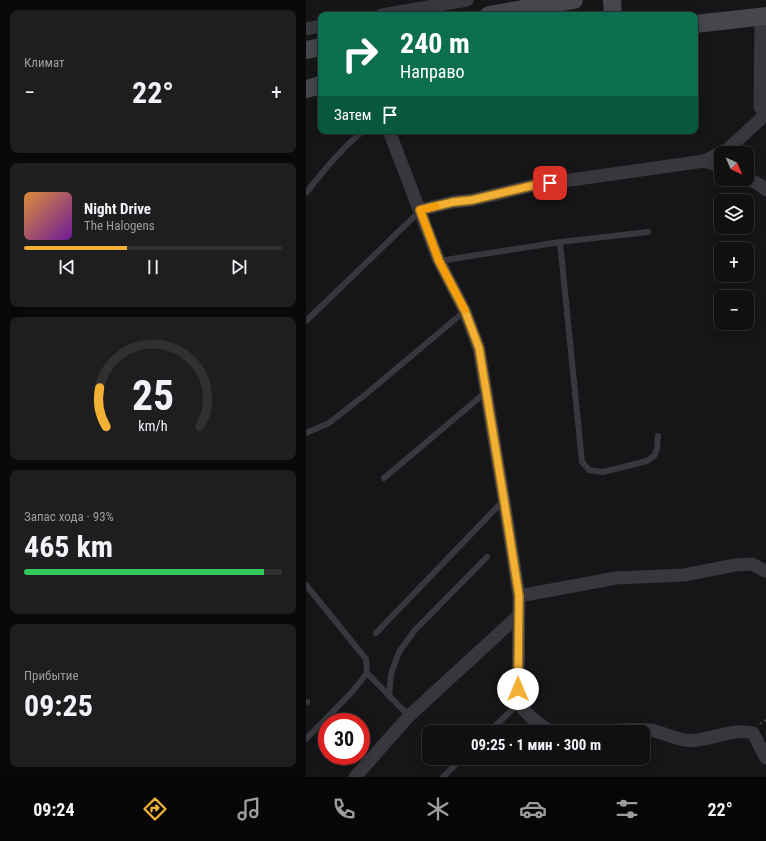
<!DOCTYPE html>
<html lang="ru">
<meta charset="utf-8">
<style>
:root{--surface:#101012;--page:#1e1e20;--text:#f1f3f6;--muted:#9c9d9f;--line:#303032;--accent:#f2b134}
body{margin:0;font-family:"Roboto Condensed",sans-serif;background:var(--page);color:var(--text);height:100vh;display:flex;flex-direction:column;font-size:15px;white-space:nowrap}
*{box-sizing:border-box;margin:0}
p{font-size:13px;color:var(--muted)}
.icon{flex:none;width:22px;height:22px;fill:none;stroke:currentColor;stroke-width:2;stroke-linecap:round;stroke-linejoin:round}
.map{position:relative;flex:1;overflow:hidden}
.details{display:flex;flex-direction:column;gap:10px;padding:10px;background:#09090a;width:306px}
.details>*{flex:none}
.banner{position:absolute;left:12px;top:12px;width:380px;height:122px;border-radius:8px;box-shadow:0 2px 10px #0003,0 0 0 1px var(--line);background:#0b6e4f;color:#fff;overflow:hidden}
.needle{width:26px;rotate:136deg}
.fabs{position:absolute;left:408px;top:146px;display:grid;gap:8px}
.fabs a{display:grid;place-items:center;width:40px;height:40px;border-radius:8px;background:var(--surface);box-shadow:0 2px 10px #0003,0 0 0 1px var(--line);font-size:20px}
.speed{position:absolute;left:12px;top:713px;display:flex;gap:8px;font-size:20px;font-weight:700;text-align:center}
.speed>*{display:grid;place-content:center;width:52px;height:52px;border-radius:50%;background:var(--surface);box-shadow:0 2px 10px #0003,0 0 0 1px var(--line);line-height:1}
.speed .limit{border:6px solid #d22;background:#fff;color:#111}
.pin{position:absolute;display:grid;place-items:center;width:34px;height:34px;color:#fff;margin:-17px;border-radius:8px;box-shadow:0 2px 6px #0006}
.me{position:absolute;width:44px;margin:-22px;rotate:0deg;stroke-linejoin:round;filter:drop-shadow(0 0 3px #0008)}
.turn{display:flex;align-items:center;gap:14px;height:84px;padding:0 16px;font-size:18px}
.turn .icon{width:52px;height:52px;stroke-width:2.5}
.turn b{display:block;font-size:28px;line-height:34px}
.then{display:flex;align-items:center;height:38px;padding:0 16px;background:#0003;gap:8px;font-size:15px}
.big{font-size:30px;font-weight:700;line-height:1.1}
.details .card{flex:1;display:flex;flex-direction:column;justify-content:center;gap:6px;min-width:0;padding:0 14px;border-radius:8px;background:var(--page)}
.details .dial{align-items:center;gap:0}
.dial svg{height:104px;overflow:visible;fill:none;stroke:var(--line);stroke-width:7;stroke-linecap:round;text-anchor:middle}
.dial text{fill:var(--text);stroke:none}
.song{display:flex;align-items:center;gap:12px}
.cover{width:48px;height:48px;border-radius:6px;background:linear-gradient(135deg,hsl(30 70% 55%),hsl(280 70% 35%))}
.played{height:4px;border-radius:2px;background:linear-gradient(90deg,var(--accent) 40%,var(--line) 40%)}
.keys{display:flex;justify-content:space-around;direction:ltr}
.heat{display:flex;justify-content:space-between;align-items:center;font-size:22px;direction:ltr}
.charge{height:6px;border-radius:3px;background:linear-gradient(90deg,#34c759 93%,var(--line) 0)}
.trip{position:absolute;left:116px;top:725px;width:228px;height:40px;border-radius:8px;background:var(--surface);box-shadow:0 2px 10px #0003,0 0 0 1px var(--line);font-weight:700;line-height:40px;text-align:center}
.tabs{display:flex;height:64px;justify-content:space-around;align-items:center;background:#060607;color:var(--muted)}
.tabs .icon{width:28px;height:28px}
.tabs .active{color:var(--accent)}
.tabs b{font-size:18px;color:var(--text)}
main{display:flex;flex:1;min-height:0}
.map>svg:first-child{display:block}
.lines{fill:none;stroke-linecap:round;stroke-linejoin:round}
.path{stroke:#3d3f44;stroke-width:2.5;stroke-dasharray:2 3;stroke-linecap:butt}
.lane{stroke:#37383d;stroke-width:6}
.street{stroke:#37383d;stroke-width:13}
.secondary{stroke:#45474d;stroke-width:18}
.route-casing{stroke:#9d7322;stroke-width:10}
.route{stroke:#f2b134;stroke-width:7}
.slow{stroke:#f59e0b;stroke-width:7}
</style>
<main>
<section class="details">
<div class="card"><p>Климат</p>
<div class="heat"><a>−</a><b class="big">22°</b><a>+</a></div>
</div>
<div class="card">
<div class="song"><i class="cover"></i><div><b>Night Drive</b><p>The Halogens</p></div></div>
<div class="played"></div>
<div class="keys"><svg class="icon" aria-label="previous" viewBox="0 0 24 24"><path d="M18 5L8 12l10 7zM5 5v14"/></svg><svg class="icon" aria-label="pause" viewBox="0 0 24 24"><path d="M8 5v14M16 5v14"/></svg><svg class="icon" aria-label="next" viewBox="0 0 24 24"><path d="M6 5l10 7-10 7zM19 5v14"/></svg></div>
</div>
<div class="card dial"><svg viewBox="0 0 100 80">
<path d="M14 69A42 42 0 1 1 86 69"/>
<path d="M14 69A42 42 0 0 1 9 39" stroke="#f2b134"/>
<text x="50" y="56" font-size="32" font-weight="700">25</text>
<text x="50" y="72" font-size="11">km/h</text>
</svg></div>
<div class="card"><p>Запас хода · 93%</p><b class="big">465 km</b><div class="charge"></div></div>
<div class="card"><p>Прибытие</p><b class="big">09:25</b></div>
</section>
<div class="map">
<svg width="460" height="777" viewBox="0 0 460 777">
<rect width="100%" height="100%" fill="#161618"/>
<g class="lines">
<polyline class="path" points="454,724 460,720"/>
<g class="lane">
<path d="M0 193C17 171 35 149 57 131"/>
<polyline points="254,242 276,462 283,470 297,472 341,461 348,456 351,449 352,436"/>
<polyline points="133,261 254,242 342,232"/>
<polyline points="0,321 114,211"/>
<polyline points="0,433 23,423 60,394 159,311"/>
<polyline points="78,478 180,392"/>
<polyline points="0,585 60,659 61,673 46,692 0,739"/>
<polyline points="70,633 197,501"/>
<polyline points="61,673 103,716"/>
<polyline points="83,696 85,674 93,652 109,630 181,557"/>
<polyline points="0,702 1,702"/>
<polyline points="183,732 212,704"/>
<polyline points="137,777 156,758"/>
</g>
<g class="street">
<polyline points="76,15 161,0"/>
<polyline points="455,16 454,107 460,116"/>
<polyline points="0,29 15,26"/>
<path d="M83 131 133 261 159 311 173 349 198 500 213 596 212 704C223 715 232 726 247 732"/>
<polyline points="398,161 415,166"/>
<polyline points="441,178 454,185 460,190"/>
<polyline points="114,210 147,202 166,200 229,185 398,161 422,149 459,115"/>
<polyline points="213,596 310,578 378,575 429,565 446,564 459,571"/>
<path d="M289 732C307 731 326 728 344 730 361 733 375 743 392 740 408 738 431 728 447 733L460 758"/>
<polyline points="49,777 103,716 213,615"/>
</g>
<g class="secondary">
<polyline points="306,0 307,15"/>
<polyline points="183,15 268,0"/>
<polyline points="389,24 460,16"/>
<polyline points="0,50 15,47"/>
<polyline points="0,89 15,85"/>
</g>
</g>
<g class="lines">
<g class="route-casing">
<polyline id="route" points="212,689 213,596 198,500 173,348 159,311 133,261 114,210 147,202 166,200 229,185 244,183"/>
</g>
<use href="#route" class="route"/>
<polyline class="slow" points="130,206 114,210 133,261 159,310"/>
</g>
</svg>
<div class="fabs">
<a><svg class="needle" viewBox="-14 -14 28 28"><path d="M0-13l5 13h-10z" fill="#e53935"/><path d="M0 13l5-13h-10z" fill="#9c9d9f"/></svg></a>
<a><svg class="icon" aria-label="layers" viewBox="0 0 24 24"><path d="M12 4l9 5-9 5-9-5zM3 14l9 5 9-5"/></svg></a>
<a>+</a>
<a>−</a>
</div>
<div class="speed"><div class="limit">30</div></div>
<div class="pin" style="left:244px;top:183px;background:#d93025"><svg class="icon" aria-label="arrive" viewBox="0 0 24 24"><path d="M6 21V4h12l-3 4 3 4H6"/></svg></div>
<svg class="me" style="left:212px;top:689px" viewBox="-20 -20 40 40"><circle r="19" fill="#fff"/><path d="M0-13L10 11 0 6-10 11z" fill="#f2b134"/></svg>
<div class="trip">09:25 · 1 мин · 300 m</div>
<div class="banner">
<div class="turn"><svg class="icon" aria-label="right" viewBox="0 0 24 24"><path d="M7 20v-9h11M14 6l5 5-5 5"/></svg><div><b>240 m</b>Направо</div></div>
<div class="then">Затем<svg class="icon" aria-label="arrive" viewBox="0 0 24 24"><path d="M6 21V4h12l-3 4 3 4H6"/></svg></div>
</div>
</div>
</main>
<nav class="tabs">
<b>09:24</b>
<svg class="icon active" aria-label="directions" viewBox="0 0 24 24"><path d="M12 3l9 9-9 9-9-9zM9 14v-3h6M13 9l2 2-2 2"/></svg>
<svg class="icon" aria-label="music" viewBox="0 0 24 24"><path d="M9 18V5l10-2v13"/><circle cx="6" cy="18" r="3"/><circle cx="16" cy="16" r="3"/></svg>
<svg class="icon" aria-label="phone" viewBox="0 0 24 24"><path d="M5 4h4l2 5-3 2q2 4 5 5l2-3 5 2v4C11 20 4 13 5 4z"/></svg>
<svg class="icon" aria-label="climate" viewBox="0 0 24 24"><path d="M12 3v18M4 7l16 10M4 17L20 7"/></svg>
<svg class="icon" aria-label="car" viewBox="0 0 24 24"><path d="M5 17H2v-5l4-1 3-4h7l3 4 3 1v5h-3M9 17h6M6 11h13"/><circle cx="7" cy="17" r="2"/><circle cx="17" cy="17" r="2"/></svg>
<svg class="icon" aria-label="filters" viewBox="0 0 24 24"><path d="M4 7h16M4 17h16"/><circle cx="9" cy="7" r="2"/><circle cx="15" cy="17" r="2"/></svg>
<b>22°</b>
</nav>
